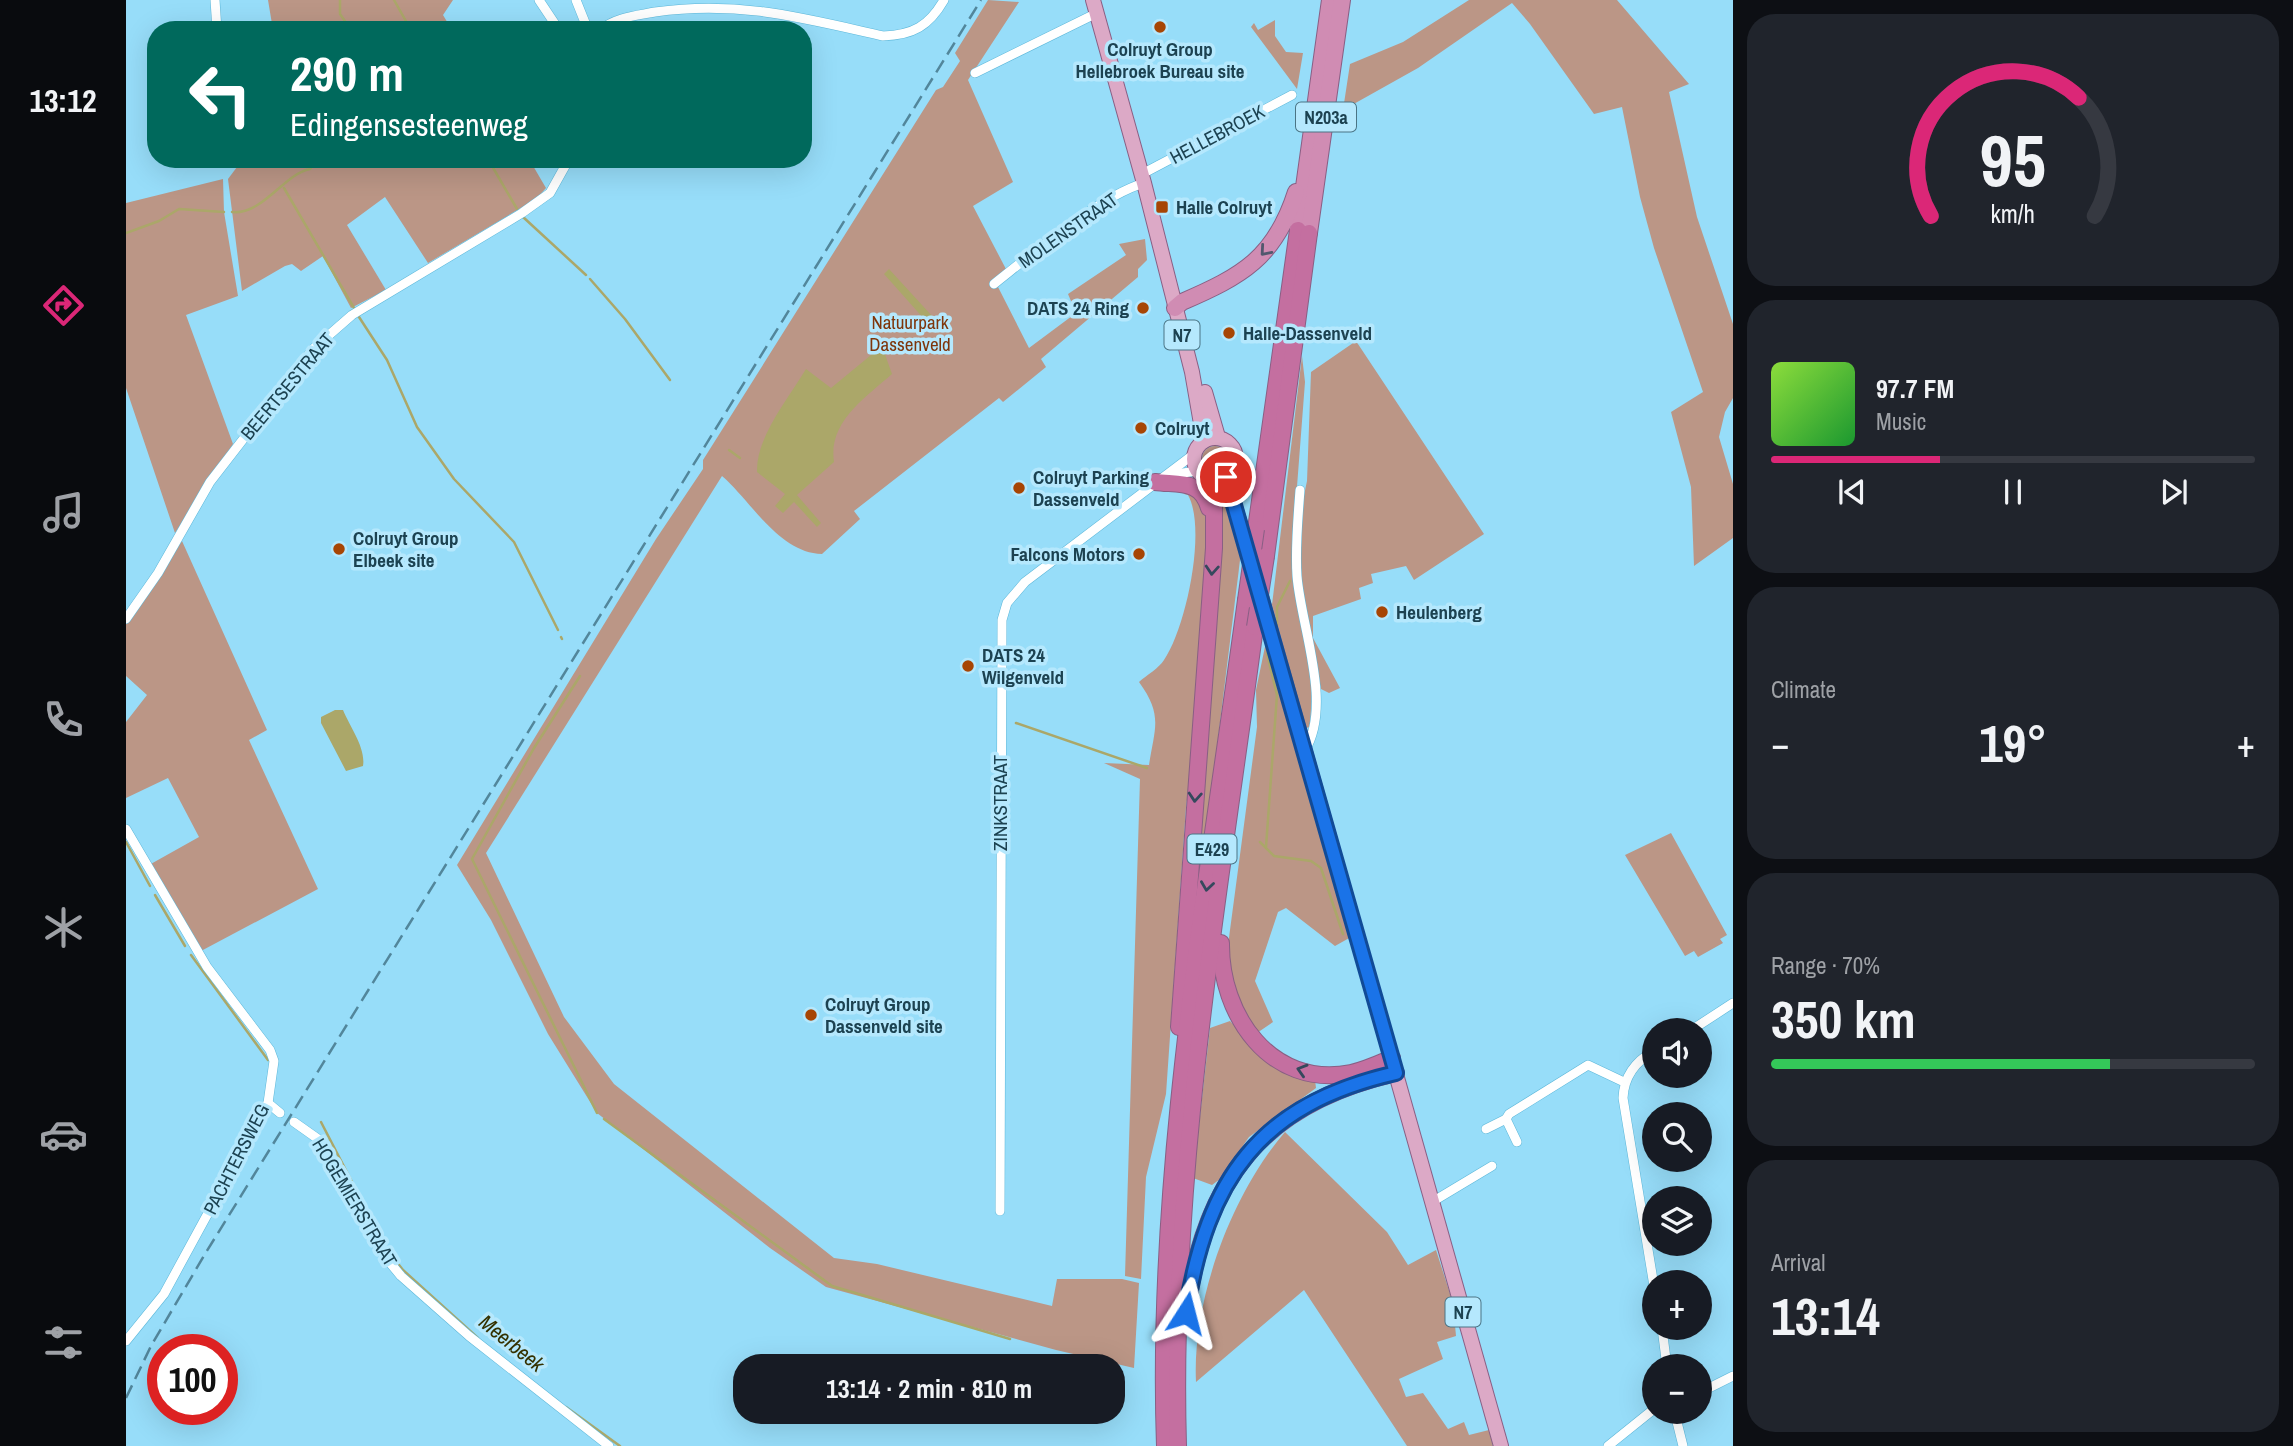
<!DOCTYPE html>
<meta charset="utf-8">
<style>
:root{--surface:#171b24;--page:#20242c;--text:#f1f3f6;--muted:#9ea1a6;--line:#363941;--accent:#db2777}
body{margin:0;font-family:"Archivo Narrow",sans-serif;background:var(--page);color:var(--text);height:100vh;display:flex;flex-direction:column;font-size:26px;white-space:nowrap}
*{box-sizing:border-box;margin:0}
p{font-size:23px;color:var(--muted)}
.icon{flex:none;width:38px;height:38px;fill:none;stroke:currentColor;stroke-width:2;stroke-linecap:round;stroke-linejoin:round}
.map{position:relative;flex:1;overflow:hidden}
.panel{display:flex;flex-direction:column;gap:14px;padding:14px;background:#0d0f14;width:560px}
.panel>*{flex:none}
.guide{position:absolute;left:21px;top:21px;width:665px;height:147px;border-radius:28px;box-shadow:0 7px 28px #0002;background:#00695c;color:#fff;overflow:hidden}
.fabs{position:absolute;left:1516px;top:1018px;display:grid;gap:14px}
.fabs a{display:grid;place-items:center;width:70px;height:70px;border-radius:50%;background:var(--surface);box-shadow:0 7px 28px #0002;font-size:35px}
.speed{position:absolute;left:21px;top:1334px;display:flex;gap:14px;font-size:35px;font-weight:700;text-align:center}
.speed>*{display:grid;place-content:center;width:91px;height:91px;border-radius:50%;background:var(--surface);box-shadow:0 7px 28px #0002;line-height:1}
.speed .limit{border:10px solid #d22;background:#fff;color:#111}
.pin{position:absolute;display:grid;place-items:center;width:60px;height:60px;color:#fff;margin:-30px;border:4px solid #fff;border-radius:50%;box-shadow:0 2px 7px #0007}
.me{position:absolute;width:77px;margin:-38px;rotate:9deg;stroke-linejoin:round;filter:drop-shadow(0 0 5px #0008)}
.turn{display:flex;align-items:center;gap:24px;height:147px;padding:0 28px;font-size:32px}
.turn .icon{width:91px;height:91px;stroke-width:2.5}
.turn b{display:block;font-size:49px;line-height:60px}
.big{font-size:52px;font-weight:700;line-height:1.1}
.panel .tile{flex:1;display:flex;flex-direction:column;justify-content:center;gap:10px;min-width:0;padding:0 24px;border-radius:28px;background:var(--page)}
.panel .dial{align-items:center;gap:0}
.dial svg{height:182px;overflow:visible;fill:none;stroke:var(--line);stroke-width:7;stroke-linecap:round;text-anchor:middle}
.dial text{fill:var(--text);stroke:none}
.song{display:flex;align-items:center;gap:21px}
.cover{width:84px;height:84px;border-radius:10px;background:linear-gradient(135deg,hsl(90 70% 55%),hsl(130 70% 35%))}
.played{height:7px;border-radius:4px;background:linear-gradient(90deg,var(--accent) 35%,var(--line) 35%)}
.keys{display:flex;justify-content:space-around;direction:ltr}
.heat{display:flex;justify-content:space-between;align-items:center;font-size:38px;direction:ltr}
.charge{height:10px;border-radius:5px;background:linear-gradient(90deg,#34c759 70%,var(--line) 0)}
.trip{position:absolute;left:607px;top:1354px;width:392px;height:70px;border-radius:28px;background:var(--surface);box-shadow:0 7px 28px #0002;font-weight:700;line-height:70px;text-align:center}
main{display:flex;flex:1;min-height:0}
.tab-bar{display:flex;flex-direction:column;width:126px;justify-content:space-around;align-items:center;background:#090b0e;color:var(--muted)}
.tab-bar .icon{width:49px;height:49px}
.tab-bar .on{color:var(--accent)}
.tab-bar b{font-size:32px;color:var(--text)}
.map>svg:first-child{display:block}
.green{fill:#bb9686}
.water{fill:#aba769}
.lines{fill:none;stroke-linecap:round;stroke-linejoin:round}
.stream{stroke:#aba769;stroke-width:2.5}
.minor-casing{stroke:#5cb7d9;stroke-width:10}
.primary-casing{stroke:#895f84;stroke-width:16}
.trunk-casing{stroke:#895f84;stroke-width:18}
.motorway-casing{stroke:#895f84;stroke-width:18}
.minor{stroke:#fff;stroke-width:9}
.primary{stroke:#dca9c6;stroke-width:14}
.trunk{stroke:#d08cb3;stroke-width:16}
.motorway{stroke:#c46fa0;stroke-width:16}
.rail{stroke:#52869b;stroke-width:2.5;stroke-dasharray:14 7;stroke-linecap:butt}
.motorway-bridge-casing{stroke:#895f84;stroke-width:18;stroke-linecap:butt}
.motorway-bridge{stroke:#c46fa0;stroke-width:16}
.oneway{stroke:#52586e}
.oneway2{stroke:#35495d}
.route-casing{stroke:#114b97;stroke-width:18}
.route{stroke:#1a73e8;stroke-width:12}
.poi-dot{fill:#a74504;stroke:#b5e8fd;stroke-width:2.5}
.labels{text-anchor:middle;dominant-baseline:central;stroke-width:7;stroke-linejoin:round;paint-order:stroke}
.shield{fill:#b5e8fd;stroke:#4a7485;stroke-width:2}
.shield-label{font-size:18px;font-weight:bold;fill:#1c4251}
.poi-label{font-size:19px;font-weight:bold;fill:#1c4251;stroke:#b5e8fd;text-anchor:start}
.street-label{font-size:19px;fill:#1c4251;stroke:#b5e8fd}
.park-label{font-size:19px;fill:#7e350a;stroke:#b5e8fd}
.water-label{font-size:21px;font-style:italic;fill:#343100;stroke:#b5e8fd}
</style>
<main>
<nav class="tab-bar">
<b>13:12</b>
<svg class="icon on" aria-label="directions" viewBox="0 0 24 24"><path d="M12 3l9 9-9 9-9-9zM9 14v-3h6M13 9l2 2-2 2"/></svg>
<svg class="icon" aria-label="music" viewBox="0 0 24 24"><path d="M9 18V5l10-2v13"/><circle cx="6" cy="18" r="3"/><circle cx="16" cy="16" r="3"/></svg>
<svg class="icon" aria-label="phone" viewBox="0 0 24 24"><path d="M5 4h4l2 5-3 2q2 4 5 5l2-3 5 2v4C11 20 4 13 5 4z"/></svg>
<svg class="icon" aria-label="climate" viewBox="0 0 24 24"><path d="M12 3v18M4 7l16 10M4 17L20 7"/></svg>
<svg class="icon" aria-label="car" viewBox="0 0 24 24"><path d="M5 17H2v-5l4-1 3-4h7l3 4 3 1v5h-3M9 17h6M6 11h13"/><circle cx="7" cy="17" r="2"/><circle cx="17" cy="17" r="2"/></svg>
<svg class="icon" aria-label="filters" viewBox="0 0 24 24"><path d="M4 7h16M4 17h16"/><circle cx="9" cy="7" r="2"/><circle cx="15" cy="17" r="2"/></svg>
</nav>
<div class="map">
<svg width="1607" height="1446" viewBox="0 0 1607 1446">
<rect width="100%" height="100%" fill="#97ddf9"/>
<g class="green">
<polygon points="142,0 327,0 317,15 326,30 147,30"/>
<path d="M862 0 893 2 842 80 887 182 847 206 881 271 872 287 903 348 950 313 942 294 1000 255 993 244 1019 239 1021 260 1012 269V277L915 359 920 367 877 402 873 398 728 511 734 519 696 554C653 553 626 502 596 476L360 853 438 1017 488 1084 708 1258 751 1264 926 1306 931 1279H996L1013 1283 1008 1368 930 1350 700 1287 644 1248 471 1113 422 1034 365 920 331 865 530 539 577 469V460L810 90 817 87 834 61 829 53Z"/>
<polygon points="1343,0 1491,0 1563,84 1543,92 1571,217 1607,324 1607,398 1599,412 1593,437 1607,484 1607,538 1568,566 1565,487 1545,412 1577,392 1528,248 1514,197 1496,107 1468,114 1404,24 1386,3 1292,68 1217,110 1224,64 1277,42"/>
<polygon points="1149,20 1149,36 1160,52 1177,53 1171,89 1125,27 1128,23 1132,30"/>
<polygon points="117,159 403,159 420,188 410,199 302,263 259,197 221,225 260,290 225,308 197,256 175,271 166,264 159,266 116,291 102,179"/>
<polygon points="97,179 98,212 112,296 60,315 107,444 49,533 0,388 0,203"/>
<polygon points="1230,341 1358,534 1288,580 1280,566 1245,574 1247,583 1233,588 1235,599 1187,616 1187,638 1214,688 1203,693 1195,689 1188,653 1184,727 1180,728 1146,605 1176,356 1179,382 1166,552 1181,481 1185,372"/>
<circle cx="1089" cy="459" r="13"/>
<polygon points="1089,489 1096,493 1115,552 1063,974"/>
<path d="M1065 490 1082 517 1071 724 1060 807 1040 1094 1020 1177 1015 1279 999 1276 1014 779 978 763 1023 765C1029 727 1037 715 1013 682 1021 675 1033 668 1038 660 1060 628 1081 529 1062 495L1058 494Z"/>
<polygon points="56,541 141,730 123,740 192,889 75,951 23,865 73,837 42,778 0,798 0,722 21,695 0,676 0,623"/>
<polygon points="1141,637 1155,700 1225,937 1209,946 1160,908 1152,912 1129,981 1147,1022 1131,1033 1120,1019 1106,985 1102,945 1131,727 1130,690"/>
<polygon points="1545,833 1601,935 1594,939 1597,943 1572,957 1568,951 1559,956 1499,855"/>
<polygon points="1104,1021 1140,1061 1189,1080 1190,1088 1123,1137 1094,1179 1086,1185 1067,1178 1084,1028"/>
<path d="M1159 1132 1261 1232 1282 1265 1310 1250 1327 1303 1330 1336 1311 1342 1317 1359 1273 1379 1280 1397 1297 1393 1322 1429 1338 1422 1343 1435 1363 1430 1367 1446H1281L1178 1290 1070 1382C1066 1300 1106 1193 1159 1132Z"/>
</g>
<g class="water">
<polygon points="763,269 807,317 804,322 799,320 758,274"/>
<path d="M756 346 766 374C739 398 702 422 708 462L671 495 695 523 691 527 668 502 657 513 649 506 659 494 631 472C630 437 662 399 680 369L705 388Z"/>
<path d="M209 710H217C224 727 240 748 237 766L220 771 195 723V717Z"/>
</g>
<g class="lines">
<g class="stream">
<polyline points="214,0 214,14 221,24 219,30"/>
<polyline points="268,0 285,30"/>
<polyline points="362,159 391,209"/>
<polyline points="158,188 228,308"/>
<path d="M106 212C137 215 158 174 184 169L191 159"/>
<polyline points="397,217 460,275"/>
<polyline points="0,233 33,221 53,209 98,212"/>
<polyline points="464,279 499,319 544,380"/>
<polyline points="233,317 261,360 291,427 328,479 388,542 432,630"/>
<polyline points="603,450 614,458"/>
<polyline points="1151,626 1151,607 1164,581"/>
<polyline points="435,637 436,639"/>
<polyline points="454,676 408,748 346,859 471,1113"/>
<polyline points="890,723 1021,768"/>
<polyline points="0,842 24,886"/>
<polyline points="1134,842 1148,856 1185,861 1195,868 1217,934"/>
<polyline points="1140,847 1151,695 1141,654 1143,649"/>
<polyline points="29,895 59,946"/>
<polyline points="65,955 142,1060"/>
<polyline points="478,1119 706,1286 884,1339"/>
<polyline points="195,1122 256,1240"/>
<polyline points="266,1256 277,1270 352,1338"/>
<polyline points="440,1407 494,1446"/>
</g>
<g class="minor-casing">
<g id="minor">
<polyline points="89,0 91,30"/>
<polyline points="413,0 433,30"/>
<polyline points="450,0 462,30"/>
<path d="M474 30C491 17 509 16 529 12 612 0 677 18 757 36 787 35 803 26 818 0"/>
<polyline points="849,73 971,13"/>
<polyline points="1016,174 1166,95"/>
<path d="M868 284C906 254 974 196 1018 183"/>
<polyline points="1043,475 1071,471"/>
<path d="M1174 490C1172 518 1169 547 1171 576 1175 627 1207 704 1179 750"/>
<polyline points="0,619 32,573 84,482 187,349 226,315 396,213 424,193 443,159"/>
<polyline points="0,829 81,967 144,1050 148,1061 142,1103 38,1294 0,1341"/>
<polyline points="1564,1031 1607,1003"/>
<path d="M1528 1051C1508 1062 1498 1077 1497 1098L1528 1286"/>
<polyline points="142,1103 154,1113"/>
<polyline points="168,1122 192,1139 255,1252 275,1276 343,1336 483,1446"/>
<polyline points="1360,1129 1380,1119"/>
<polyline points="1391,1142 1380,1119 1383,1114 1462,1065 1498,1082"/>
<polyline points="1306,1202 1366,1166"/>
<polyline points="874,1211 876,620 881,603 899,582 1068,454"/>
<polyline points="1536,1328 1541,1367"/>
<polyline points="1573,1393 1607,1376"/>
<polyline points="1549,1414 1557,1446"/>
<polyline points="1482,1446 1528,1409"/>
</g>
</g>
<g class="primary-casing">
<g id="primary">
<polyline points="967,0 1018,183 1066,372 1078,441"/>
<polyline points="1079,392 1092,437"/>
<circle cx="1089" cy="459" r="21"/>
<polyline points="1100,477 1125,560"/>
<polyline points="1135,596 1375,1446"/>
</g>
</g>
<g class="trunk-casing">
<g id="trunk">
<polyline points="1172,230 1204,0"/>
<polyline points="1183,233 1216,0"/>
<path d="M1049 308 1056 302C1116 276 1149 258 1170 192"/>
</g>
</g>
<g class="motorway-casing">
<g id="motorway">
<path d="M1029 482C1052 485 1075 479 1083 508"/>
<polyline points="1130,529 1172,230"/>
<polyline points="1140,556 1183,233"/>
<path d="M1095 943C1094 1014 1144 1089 1225 1073 1239 1070 1252 1064 1266 1058"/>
<polyline points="1053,1027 1088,548 1088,502 1081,479"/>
<path d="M1062 1301C1082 1172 1143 1102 1270 1073"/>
<path d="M1039 1446C1029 1167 1083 876 1120 600"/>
<path d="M1052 1446C1044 1172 1093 898 1129 627"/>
</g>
</g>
<use href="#minor" class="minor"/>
<use href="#primary" class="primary"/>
<use href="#trunk" class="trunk"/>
<use href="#motorway" class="motorway"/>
<polyline class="rail" points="0,1398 25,1346 79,1254 855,0"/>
<g class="motorway-bridge-casing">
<g id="motorway-bridge">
<polyline points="1120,600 1130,529"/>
<polyline points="1129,627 1140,556"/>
</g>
</g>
<use href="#motorway-bridge" class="motorway-bridge"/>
</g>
<defs><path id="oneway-chevron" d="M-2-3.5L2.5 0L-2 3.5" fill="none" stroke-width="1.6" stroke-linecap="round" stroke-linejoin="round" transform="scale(1.75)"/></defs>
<use class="oneway" href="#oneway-chevron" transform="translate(1139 251) rotate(131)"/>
<g class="oneway2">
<use href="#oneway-chevron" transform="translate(1086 570) rotate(94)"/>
<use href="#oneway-chevron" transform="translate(1069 797) rotate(94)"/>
<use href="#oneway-chevron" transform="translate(1081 886) rotate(98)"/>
<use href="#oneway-chevron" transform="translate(1176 1070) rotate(-163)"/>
</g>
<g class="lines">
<g class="route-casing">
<path id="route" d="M1060 1313C1081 1179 1133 1104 1270 1073L1100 477"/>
</g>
<use href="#route" class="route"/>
</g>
<g class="poi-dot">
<circle cx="1034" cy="27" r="7"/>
<rect x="1029" y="200" width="14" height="14" rx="3.5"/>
<circle cx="1017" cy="308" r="7"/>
<circle cx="1103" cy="333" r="7"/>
<circle cx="1015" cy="428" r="7"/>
<circle cx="893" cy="488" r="7"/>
<circle cx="213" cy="549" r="7"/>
<circle cx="1013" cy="554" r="7"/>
<circle cx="1256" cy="612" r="7"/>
<circle cx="842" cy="666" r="7"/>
<circle cx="685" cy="1015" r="7"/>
</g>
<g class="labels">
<g class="shield">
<rect x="1170" y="102.5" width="60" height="29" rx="5"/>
<rect x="1038.5" y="320.5" width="35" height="29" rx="5"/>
<rect x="1061.5" y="834.5" width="49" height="29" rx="5"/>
<rect x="1319.5" y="1297.5" width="35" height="29" rx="5"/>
</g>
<g class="shield-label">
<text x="1200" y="117">N203a</text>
<text x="1056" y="335">N7</text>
<text x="1086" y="849">E429</text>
<text x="1337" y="1312">N7</text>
</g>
<g class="poi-label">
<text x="1034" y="49" text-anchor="middle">Colruyt Group<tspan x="1034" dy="22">Hellebroek Bureau site</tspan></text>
<text x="1050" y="207">Halle Colruyt</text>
<text x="1003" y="308" text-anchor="end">DATS 24 Ring</text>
<text x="1117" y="333">Halle-Dassenveld</text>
<text x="1029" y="428">Colruyt</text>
<text x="907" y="477">Colruyt Parking<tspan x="907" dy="22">Dassenveld</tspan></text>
<text x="227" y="538">Colruyt Group<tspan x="227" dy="22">Elbeek site</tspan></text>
<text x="999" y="554" text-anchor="end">Falcons Motors</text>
<text x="1270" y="612">Heulenberg</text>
<text x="856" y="655">DATS 24<tspan x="856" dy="22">Wilgenveld</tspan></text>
<text x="699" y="1004">Colruyt Group<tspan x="699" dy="22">Dassenveld site</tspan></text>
</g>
<g class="street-label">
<text transform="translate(1091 134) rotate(-28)">HELLEBROEK</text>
<text transform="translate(942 230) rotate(-35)">MOLENSTRAAT</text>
<text transform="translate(161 386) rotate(-50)">BEERTSESTRAAT</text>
<text transform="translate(874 803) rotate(-90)">ZINKSTRAAT</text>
<text transform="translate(110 1159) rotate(-63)">PACHTERSWEG</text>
<text transform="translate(229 1202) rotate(59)">HOGEMIERSTRAAT</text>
</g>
<g class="park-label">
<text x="784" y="322">Natuurpark<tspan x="784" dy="22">Dassenveld</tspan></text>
</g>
<g class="water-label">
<text transform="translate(386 1343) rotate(39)">Meerbeek</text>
</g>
</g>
</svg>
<div class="fabs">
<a><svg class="icon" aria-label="sound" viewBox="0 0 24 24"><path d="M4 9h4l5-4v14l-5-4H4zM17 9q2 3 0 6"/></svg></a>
<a><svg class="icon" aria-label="search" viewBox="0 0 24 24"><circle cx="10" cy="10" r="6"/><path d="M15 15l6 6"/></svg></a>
<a><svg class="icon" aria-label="layers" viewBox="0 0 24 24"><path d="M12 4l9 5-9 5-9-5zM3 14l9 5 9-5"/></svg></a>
<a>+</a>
<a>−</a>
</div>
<div class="speed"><div class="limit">100</div></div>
<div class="pin" style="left:1100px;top:477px;background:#d93025"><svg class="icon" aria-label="arrive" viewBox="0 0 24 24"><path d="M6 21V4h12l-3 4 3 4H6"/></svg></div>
<svg class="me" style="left:1060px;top:1313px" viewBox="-20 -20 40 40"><path d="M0-17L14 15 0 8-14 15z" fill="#1a73e8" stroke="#fff" stroke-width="4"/></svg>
<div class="trip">13:14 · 2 min · 810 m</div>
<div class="guide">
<div class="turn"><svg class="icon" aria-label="left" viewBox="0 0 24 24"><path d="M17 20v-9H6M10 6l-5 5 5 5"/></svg><div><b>290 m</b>Edingensesteenweg</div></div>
</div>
</div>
<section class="panel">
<div class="tile dial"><svg viewBox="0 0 100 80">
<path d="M14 69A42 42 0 1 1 86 69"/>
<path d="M14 69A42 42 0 0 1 79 17" stroke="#db2777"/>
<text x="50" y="56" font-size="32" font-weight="700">95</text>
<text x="50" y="72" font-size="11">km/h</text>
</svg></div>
<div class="tile">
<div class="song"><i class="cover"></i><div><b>97.7 FM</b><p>Music</p></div></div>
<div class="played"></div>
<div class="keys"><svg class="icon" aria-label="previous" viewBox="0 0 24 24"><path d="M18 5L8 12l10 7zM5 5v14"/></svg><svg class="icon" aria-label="pause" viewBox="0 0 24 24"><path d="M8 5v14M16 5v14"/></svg><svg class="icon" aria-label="next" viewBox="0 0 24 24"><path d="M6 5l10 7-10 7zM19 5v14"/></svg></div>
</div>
<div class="tile"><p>Climate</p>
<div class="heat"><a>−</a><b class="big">19°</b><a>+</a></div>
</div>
<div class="tile"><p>Range · 70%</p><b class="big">350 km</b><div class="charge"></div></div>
<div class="tile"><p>Arrival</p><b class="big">13:14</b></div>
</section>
</main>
